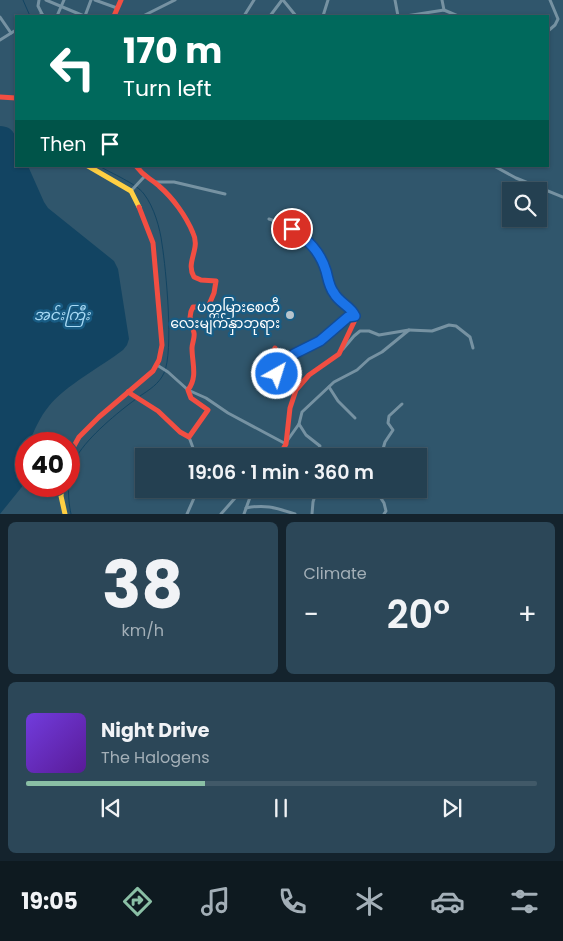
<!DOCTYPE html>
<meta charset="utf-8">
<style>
:root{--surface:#244051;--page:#2c4758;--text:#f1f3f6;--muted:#a3afb7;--line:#415968;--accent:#8abfa5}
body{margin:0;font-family:Poppins,"Noto Sans Myanmar",sans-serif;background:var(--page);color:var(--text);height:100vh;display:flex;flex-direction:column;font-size:19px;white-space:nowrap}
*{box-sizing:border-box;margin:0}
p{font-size:16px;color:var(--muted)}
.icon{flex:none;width:28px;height:28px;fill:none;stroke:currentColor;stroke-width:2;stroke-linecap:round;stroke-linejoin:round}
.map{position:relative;height:514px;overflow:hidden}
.sheet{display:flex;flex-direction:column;gap:8px;padding:8px;background:#14232d;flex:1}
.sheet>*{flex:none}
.top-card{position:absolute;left:15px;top:15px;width:534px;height:152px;border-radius:0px;box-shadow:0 1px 4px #0004,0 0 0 1px var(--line);background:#00695c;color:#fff;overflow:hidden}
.controls{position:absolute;left:502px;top:182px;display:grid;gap:10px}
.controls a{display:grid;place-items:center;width:45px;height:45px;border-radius:0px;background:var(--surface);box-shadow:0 1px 4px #0004,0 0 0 1px var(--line);font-size:25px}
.speed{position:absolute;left:15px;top:432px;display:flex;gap:10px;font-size:25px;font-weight:700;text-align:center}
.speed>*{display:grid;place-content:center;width:65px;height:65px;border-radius:50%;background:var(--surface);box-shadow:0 1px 4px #0004,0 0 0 1px var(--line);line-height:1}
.speed .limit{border:8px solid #d22;background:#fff;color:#111}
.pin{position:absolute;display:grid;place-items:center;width:42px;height:42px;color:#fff;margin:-21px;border:2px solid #fff;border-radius:50%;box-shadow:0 1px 5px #0007}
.me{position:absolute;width:55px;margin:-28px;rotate:39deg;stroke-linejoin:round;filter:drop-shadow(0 0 4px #0008)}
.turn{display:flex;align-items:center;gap:18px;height:105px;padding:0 25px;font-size:22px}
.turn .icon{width:65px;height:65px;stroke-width:2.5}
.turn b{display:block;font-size:35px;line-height:42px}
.then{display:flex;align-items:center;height:48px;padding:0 25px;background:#0003;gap:10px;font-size:19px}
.big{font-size:38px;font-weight:600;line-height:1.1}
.sheet .widget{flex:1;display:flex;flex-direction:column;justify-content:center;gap:8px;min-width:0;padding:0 18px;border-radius:8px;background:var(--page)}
.sheet .dial{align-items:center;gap:0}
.dial b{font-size:65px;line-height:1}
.song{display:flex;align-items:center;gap:15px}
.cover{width:60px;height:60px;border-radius:8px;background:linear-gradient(135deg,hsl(260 70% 55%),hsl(270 70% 35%))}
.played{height:5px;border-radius:2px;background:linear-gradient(90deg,var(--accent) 35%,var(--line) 35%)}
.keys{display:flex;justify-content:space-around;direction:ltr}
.heat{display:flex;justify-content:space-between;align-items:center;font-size:28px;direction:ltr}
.sheet .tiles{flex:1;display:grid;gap:8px;grid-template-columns:1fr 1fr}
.widget:last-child{grid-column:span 2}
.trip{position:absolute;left:135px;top:448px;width:292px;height:50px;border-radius:0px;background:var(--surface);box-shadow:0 1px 4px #0004,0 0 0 1px var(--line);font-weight:600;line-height:50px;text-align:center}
.dock{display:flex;height:80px;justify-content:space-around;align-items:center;background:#0e1a20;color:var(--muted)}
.dock .icon{width:35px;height:35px}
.dock .active{color:var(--accent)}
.dock b{font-size:22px;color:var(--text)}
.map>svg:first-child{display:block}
.water{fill:#124462}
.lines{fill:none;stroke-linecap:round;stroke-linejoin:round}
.stream{stroke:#124462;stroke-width:1}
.street{stroke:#7692a2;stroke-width:3}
.slow{stroke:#ffcf43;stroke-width:5}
.jam{stroke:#f24e42;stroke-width:5}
.route-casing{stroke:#114b97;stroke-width:12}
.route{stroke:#1a73e8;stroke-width:9}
.poi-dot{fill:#b7c4cc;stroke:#185c84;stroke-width:2}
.labels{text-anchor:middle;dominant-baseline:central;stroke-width:5;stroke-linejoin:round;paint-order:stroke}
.poi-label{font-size:14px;fill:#fff;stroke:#185c84;text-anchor:end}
.water-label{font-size:15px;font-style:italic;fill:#a7d9f4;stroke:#185c84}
</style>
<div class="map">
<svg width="563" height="514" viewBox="0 0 563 514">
<rect width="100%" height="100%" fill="#30566c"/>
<path class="water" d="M0 126C22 127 16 150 16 166H28L44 202 48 208 114 261 118 269 129 339 127 345 123 350C102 366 65 386 49 406 40 417 34 430 29 444H26V478L25 483 0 514Z"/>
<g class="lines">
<g class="stream">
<polyline points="23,0 30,16"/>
<path d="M99 166C111 173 137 184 144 194 154 207 160 228 162 244 166 269 174 352 164 373 159 384 149 390 140 396"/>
<path d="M71 514C67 496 67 472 77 456 88 437 118 412 136 399"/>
</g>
<g class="street">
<polyline points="39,0 38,6 42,14"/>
<polyline points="46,0 84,16"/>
<polyline points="95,0 117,8"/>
<polyline points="283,0 296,16"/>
<polyline points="395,0 398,16"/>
<polyline points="442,0 444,10"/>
<polyline points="38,16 42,14 43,16"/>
<polyline points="57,16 64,0"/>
<polyline points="85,16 91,0"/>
<polyline points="143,16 175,0"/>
<polyline points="244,16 254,0"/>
<polyline points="270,16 282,0"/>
<polyline points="323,16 328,0"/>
<polyline points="406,16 444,10 458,16"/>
<polyline points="0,17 11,33"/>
<polyline points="548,31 555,25 558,19 550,0"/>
<polyline points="0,40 16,30"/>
<polyline points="494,166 516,178 563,197"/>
<polyline points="155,182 174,182 225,194"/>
<polyline points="131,191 144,177"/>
<path d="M269 219C294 226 317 242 325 268 328 277 329 286 334 294 340 302 351 306 355 316"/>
<polyline points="409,330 432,331 449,325 456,326 470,337 473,348"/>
<polyline points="157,365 168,372 188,390 206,398 228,413 286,444"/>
<polyline points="329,387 338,401 355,418"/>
<polyline points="299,424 302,412 334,382 357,370 369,359 382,352 409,330 379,335 369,331 360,331 354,336 343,349"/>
<polyline points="189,437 196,456"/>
<polyline points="287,441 299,424 306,435 320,446 316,456"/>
<polyline points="381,456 385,442 393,430 388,423 389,416 402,404"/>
<polyline points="375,489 384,503 386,511 384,514"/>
<path d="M246 508C266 504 276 508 295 514"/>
<polyline points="187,514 198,489"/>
<polyline points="221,514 243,489"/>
<polyline points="244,514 253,489"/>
<polyline points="312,514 313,502 317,489"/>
</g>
<g class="slow">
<polyline points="88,166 131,191 139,207"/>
<polyline points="62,486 61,496 65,514"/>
</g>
<g class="jam">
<polyline points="114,16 121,0"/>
<polyline points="0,97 16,98"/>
<polyline points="275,348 264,368 266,375 270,378 275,376 294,353 320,341 348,317 355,316 354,322 339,354 309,375 296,390 290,408 286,444 279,456"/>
<path d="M128 392 158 411 180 432 189 437 208 410 191 398 188 390C198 377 192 363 192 348 192 343 195 338 194 333 192 323 187 317 193 307H208L214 293 216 281 201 280 194 277C185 262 201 249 193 233 186 216 173 198 159 186 149 177 145 178 136 166"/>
<polyline points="69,455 79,437 99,417 153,371 159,360 162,345 153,243 139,207"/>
</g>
</g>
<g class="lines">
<g class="route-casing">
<path id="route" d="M277 374 294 354 320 341 348 317 355 316C351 306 339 303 334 293 329 287 328 278 326 271 320 251 308 240 292 229"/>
</g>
<use href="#route" class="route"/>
</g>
<circle class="poi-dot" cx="290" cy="315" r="5"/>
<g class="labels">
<g class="poi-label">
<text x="280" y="307">ပတ္တမြား‌စေတီ‌<tspan x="280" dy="16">လေးမျက်နှာဘုရား</tspan></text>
</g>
<g class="water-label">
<text x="62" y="314">အင်းကြီး</text>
</g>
</g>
</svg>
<div class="controls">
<a><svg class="icon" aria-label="search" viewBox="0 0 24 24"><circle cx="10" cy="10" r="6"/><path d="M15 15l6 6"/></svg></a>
</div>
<div class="speed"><div class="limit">40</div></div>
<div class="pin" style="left:292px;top:229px;background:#d93025"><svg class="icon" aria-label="arrive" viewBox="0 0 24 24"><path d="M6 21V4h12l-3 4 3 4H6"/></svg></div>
<svg class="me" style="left:277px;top:374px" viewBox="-20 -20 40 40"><circle r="17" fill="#1a73e8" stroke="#fff" stroke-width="3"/><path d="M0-11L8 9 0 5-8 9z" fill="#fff"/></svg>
<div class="trip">19:06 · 1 min · 360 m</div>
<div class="top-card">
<div class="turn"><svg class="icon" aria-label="left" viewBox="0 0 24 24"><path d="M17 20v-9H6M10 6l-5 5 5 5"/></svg><div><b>170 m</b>Turn left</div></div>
<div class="then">Then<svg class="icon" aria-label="arrive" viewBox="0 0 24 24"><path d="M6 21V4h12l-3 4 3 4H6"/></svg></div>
</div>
</div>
<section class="sheet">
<div class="tiles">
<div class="widget dial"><b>38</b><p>km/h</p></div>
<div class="widget"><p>Climate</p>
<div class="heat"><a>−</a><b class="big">20°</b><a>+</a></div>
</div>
<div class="widget">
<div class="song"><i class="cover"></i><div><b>Night Drive</b><p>The Halogens</p></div></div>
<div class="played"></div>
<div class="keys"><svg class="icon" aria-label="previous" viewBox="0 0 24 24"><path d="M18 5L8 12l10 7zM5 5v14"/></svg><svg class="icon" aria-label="pause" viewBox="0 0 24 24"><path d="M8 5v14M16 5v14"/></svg><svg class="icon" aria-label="next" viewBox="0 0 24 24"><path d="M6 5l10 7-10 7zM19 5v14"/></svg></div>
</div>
</div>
</section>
<nav class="dock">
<b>19:05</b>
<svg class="icon active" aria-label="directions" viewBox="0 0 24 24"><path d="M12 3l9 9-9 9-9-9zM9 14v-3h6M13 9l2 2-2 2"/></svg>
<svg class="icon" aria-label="music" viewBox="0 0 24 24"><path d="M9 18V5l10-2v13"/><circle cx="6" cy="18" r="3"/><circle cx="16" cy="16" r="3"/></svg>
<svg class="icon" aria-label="phone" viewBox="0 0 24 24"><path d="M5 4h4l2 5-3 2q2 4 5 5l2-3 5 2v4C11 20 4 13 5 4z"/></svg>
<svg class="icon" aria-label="climate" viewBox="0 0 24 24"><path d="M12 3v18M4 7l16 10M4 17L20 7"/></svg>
<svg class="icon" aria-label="car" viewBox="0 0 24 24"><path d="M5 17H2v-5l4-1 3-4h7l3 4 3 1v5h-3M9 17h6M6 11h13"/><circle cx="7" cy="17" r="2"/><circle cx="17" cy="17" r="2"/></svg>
<svg class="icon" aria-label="filters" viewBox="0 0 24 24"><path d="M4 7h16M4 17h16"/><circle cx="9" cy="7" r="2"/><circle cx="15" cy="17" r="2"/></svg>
</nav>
